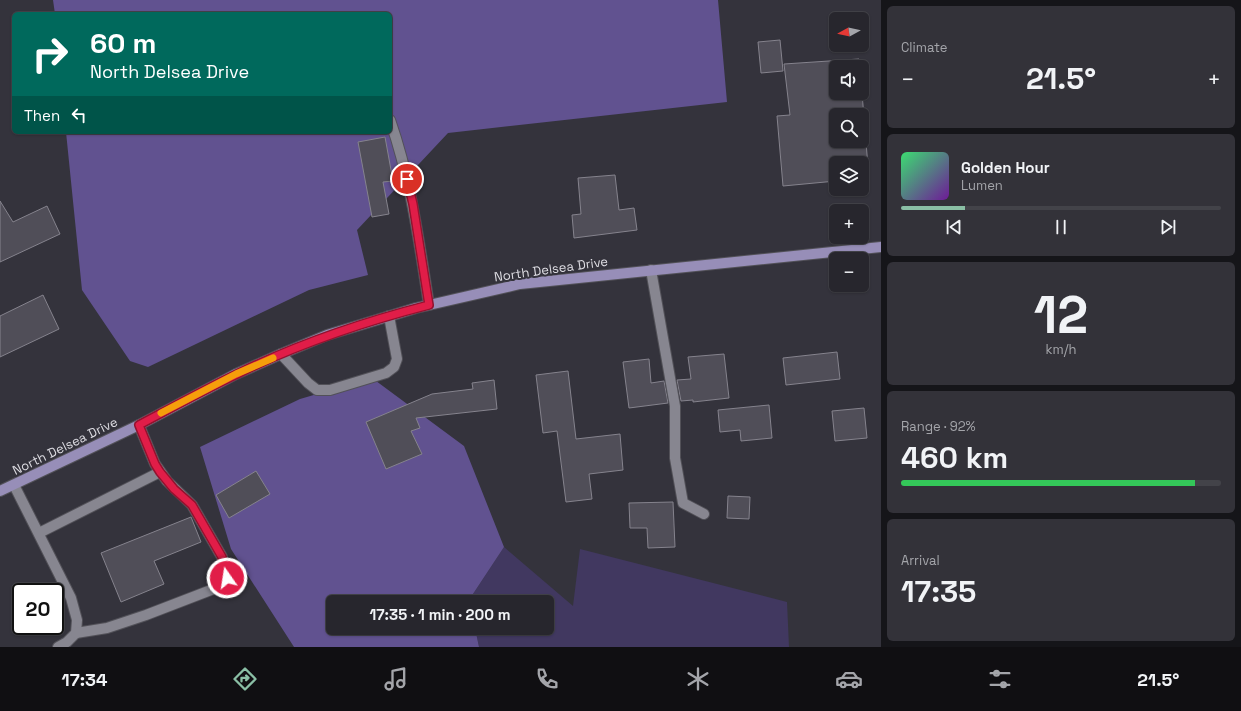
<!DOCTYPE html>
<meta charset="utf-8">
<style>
:root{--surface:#27262d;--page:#333239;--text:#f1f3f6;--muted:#a4a5aa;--line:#434349;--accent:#8abfa5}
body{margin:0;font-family:"Space Grotesk",sans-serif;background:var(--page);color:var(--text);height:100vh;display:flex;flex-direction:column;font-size:15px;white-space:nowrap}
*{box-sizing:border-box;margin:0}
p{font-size:13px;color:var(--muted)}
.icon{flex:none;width:22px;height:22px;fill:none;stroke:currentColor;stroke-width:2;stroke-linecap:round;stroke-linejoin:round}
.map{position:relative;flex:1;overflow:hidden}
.side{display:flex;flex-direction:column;gap:6px;padding:6px;background:#151519;width:360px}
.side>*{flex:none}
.hud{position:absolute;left:12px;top:12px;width:380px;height:122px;border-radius:6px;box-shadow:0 1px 3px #0004,0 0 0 1px var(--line);background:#00695c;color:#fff;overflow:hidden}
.needle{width:26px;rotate:262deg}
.buttons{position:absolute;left:829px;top:12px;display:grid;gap:8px}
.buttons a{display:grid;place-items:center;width:40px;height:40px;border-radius:6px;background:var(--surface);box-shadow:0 1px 3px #0004,0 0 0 1px var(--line);font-size:20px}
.speed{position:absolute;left:12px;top:583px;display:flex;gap:8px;font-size:20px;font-weight:700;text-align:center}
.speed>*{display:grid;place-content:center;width:52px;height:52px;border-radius:50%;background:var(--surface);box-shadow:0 1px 3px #0004,0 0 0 1px var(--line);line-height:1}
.speed .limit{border:2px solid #111;border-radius:6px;background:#fff;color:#111}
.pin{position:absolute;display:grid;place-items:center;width:34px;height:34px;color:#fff;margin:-17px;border:2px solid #fff;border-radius:50%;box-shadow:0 1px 4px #0007}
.me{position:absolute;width:44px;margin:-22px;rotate:347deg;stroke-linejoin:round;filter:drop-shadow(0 0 3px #0008)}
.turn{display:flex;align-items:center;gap:14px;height:84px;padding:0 12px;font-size:18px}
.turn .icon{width:52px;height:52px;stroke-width:2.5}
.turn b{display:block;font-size:28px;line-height:34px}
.then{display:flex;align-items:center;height:38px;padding:0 12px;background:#0003;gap:8px;font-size:15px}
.big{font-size:30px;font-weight:600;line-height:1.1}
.side .card{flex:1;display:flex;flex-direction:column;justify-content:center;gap:6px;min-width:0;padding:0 14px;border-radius:6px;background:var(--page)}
.side .dial{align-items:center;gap:0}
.dial b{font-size:52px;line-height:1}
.song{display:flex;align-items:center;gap:12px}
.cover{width:48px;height:48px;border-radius:6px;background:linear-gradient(135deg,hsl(140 70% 55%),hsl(280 70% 35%))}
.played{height:4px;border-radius:2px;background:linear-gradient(90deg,var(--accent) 20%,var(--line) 20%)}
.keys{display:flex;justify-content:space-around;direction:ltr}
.heat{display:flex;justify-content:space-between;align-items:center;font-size:22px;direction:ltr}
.charge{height:6px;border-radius:3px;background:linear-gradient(90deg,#34c759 92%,var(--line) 0)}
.trip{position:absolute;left:326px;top:595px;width:228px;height:40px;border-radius:6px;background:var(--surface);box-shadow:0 1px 3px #0004,0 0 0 1px var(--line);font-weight:600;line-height:40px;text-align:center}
.menu{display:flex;height:64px;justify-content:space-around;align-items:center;background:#100f12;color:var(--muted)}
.menu .icon{width:28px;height:28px}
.menu .on{color:var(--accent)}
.menu b{font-size:18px;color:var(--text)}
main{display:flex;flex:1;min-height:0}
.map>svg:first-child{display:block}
.green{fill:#413860}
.forest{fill:#615290}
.building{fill:#504e58;stroke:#85838d;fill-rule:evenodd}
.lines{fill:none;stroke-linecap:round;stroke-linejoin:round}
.minor-casing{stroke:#525158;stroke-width:12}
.major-casing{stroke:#525158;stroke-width:12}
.minor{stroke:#878690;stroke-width:10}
.major{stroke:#978eb8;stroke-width:10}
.route-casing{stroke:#92132f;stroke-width:10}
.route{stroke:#e11d48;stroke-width:7}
.slow{stroke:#f59e0b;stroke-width:7}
.labels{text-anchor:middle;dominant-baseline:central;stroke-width:4;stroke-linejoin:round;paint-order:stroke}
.street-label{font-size:13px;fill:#dddce2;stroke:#34333c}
</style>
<main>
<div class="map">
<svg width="881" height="647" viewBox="0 0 881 647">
<rect width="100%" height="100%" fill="#34333c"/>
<polygon class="green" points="504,547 573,606 580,549 787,602 789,647 479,647 475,628 547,628 547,602 469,602 469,600"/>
<g class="forest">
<polygon points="53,0 718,0 727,102 448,133 357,230 368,275 309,290 148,367 130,361 82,290 66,132 390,132 390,14 55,14"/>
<polygon points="372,378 464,446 504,547 469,600 469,602 333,602 333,628 475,628 479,647 294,647 231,549 200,447 300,399"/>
</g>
<g class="building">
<polygon points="780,40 783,71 761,73 758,42"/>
<path d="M859 59V67H836V93H862L869 179H862V163H836V181L783 186 777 116 790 115 784 64ZM836 115H862V141H836Z"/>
<polygon points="385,137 393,181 383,182 389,214 372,217 358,142"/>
<polygon points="615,175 619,210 634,208 637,230 574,238 572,215 581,214 578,178"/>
<polygon points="0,201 13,222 47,206 60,234 0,262"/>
<polygon points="43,295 59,329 0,357 0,316"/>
<polygon points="837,352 840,379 786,385 783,358"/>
<polygon points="724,354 729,398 693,402 693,400 681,401 677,380 691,379 688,357"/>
<polygon points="649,359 651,383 664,381 668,403 629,408 623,362"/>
<polygon points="568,371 576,439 620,434 623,470 589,474 592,499 566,502 557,431 543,433 536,375"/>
<polygon points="494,380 497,409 416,418 420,428 411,431 422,454 386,469 366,422 432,394 473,389 472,383"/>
<polygon points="769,405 772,438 741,441 740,430 720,432 718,410"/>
<polygon points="864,408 867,438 835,441 832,411"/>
<polygon points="256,471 270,494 229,518 216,495"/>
<polygon points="728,496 750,497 749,519 727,518"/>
<polygon points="673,502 675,547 648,548 647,528 630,528 629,503"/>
<polygon points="191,517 201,542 154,561 164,584 121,602 101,553"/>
</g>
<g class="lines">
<g class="minor-casing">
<g id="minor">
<path d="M390 120C411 180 419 242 429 305"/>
<polyline points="651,270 675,406 675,458 683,503 704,514"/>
<polyline points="281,354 308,383 317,390 330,390 386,373 394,367 397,359 389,316"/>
<polyline points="14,485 71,598 77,620 76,633 67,642 58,647"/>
<polyline points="39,533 160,472"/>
<polyline points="76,633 107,628 146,615 224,585 227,578 222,557 192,505 167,481 155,464 139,425"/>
</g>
</g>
<g class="major-casing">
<polyline id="major" points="0,491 139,425 236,374 281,354 327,335 416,308 520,284 881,247"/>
</g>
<use href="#minor" class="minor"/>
<use href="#major" class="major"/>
</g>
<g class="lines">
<g class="route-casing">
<path id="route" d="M227 578 222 557 192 505 174 489 160 472 155 464 139 425C171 408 204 390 237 374 298 344 363 322 429 305L413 204 407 179"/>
</g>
<use href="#route" class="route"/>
<polyline class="slow" points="161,413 236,374 273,358"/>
</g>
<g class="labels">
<g class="street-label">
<text transform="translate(551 269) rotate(-8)">North Delsea Drive</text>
<text transform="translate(65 446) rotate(-26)">North Delsea Drive</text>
</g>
</g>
</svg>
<div class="buttons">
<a><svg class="needle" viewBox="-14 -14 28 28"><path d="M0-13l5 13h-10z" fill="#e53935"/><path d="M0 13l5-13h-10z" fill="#a4a5aa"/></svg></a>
<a><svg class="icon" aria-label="sound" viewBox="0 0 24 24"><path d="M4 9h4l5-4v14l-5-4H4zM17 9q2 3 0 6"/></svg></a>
<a><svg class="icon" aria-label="search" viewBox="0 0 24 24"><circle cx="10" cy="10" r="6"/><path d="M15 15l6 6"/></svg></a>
<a><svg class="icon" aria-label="layers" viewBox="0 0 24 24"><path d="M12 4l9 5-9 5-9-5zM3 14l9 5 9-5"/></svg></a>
<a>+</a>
<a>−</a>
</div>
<div class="speed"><div class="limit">20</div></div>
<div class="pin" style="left:407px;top:179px;background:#d93025"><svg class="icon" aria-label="arrive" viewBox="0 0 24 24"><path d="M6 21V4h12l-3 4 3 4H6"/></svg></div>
<svg class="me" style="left:227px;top:578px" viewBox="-20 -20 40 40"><circle r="17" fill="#e11d48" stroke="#fff" stroke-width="3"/><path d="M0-11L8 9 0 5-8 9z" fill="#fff"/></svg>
<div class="trip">17:35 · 1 min · 200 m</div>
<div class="hud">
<div class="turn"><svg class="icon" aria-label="right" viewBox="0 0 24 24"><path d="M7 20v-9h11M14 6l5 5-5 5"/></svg><div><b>60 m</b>North Delsea Drive</div></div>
<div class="then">Then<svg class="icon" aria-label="left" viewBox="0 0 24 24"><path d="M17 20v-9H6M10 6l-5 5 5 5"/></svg></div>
</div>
</div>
<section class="side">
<div class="card"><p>Climate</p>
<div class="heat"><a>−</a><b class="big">21.5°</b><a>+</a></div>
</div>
<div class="card">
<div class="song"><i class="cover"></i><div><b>Golden Hour</b><p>Lumen</p></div></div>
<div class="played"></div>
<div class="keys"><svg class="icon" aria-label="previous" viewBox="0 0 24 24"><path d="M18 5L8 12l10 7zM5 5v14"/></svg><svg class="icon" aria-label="pause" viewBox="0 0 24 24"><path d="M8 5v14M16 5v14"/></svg><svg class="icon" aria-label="next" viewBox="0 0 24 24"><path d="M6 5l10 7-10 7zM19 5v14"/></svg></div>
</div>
<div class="card dial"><b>12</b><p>km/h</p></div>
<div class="card"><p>Range · 92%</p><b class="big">460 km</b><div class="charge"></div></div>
<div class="card"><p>Arrival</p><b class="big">17:35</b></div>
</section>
</main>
<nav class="menu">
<b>17:34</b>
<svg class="icon on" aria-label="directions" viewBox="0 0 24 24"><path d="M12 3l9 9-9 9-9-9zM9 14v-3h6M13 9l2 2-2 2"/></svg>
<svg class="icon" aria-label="music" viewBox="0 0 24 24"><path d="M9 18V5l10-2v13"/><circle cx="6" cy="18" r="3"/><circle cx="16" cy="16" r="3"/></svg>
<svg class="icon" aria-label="phone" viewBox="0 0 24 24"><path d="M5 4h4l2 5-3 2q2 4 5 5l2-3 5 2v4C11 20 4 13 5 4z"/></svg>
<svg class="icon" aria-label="climate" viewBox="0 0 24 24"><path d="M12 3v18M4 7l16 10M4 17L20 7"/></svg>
<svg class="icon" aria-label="car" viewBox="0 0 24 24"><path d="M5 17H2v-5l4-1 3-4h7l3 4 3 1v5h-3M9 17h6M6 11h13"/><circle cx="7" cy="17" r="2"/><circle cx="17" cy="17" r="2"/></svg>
<svg class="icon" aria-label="filters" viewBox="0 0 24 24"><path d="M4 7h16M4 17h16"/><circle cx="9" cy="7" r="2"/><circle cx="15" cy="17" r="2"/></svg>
<b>21.5°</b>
</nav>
